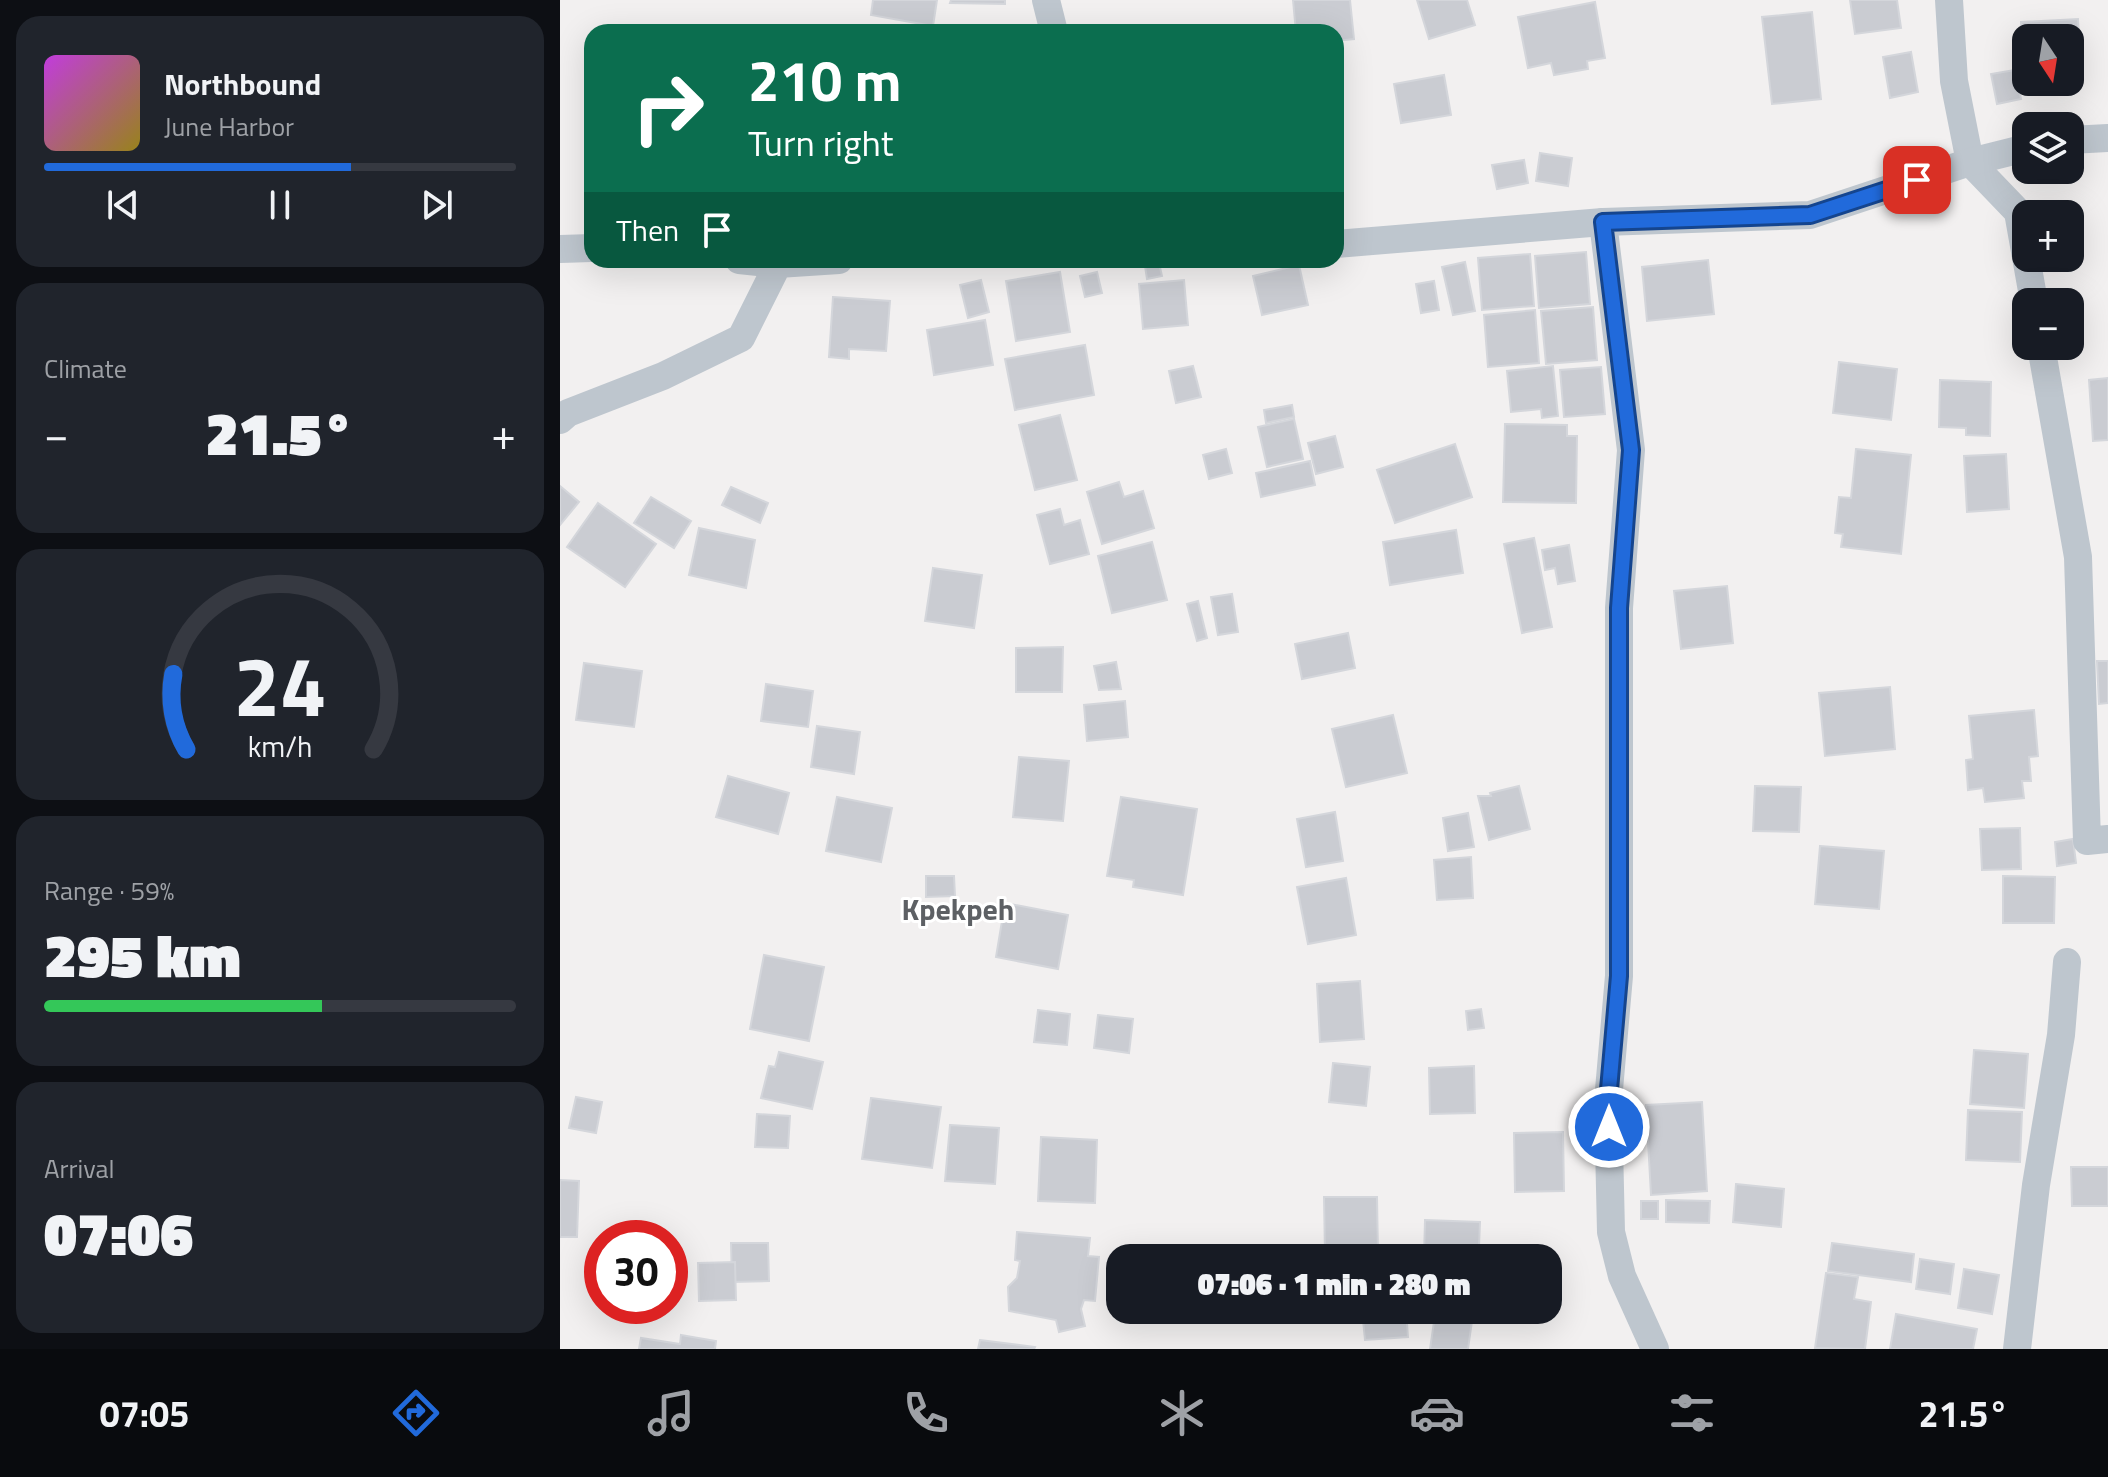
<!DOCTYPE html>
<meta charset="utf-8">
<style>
:root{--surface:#171b24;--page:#20242c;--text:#f1f3f6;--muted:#9ea1a6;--line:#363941;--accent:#216adb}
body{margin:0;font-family:"Titillium Web",sans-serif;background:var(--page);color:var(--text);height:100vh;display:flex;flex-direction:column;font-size:30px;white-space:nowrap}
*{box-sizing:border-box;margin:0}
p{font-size:26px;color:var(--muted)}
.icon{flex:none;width:44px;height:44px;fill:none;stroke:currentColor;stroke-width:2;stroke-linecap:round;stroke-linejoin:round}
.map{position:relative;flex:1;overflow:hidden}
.sheet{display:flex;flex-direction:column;gap:16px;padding:16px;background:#0d0f14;width:560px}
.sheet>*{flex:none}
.guide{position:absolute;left:24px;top:24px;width:760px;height:244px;border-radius:24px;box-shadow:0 8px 32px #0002;background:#0b6e4f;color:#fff;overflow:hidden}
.needle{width:52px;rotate:168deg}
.controls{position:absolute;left:1452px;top:24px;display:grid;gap:16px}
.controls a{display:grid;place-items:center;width:72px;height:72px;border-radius:16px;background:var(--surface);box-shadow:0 8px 32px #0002;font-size:40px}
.speed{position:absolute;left:24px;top:1220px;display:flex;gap:16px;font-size:40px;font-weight:700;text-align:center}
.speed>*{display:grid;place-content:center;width:104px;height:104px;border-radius:50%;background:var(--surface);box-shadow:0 8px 32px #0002;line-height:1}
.speed .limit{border:12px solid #d22;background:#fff;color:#111}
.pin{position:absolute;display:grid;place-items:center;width:68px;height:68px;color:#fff;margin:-34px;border-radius:16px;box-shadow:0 4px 12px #0006}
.me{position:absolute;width:88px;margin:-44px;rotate:0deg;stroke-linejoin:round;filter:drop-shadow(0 0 6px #0008)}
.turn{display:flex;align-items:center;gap:28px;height:168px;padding:0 32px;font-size:36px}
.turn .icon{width:104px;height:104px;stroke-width:2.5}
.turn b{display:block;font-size:56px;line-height:68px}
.then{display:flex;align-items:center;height:76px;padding:0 32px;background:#0003;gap:16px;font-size:30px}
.big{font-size:60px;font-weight:800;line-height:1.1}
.sheet .card{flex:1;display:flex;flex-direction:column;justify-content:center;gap:12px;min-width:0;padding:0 28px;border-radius:24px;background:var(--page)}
.sheet .dial{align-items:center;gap:0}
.dial svg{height:208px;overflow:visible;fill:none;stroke:var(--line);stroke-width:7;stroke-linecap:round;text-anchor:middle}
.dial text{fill:var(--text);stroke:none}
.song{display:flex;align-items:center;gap:24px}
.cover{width:96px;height:96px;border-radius:12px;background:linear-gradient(135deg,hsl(290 70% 55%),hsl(50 70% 35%))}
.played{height:8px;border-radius:4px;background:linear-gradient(90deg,var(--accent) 65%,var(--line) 65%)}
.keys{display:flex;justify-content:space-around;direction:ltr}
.heat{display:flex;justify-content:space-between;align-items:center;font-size:44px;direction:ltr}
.charge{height:12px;border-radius:6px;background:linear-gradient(90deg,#34c759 59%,var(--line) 0)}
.trip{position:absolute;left:546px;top:1244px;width:456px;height:80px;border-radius:24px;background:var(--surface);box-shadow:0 8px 32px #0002;font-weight:800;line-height:80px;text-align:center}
.menu{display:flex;height:128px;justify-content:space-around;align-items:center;background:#090b0e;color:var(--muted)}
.menu .icon{width:56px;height:56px}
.menu .selected{color:var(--accent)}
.menu b{font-size:36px;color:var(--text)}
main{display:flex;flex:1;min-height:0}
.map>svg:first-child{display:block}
.building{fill:#caccd2;stroke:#d4d6db;stroke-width:2}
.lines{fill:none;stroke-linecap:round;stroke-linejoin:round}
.minor{stroke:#bec6ce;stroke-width:28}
.route-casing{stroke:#15458e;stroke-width:20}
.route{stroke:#216adb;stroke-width:14}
.labels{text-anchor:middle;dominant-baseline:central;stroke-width:6;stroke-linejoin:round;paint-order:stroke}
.neighbourhood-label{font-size:30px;font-weight:bold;fill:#5d6064;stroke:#fff}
</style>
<main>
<section class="sheet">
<div class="card">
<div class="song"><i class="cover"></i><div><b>Northbound</b><p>June Harbor</p></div></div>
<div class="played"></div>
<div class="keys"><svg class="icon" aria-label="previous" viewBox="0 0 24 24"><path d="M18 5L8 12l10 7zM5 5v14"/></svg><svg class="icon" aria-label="pause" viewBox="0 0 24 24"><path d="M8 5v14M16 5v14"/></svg><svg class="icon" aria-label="next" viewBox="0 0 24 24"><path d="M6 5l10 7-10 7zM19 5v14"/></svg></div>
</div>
<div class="card"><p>Climate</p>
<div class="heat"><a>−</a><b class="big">21.5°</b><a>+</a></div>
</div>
<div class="card dial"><svg viewBox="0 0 100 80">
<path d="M14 69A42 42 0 1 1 86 69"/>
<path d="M14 69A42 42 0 0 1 9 40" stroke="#216adb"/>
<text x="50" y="56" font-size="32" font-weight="700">24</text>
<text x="50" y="72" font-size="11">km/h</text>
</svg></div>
<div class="card"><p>Range · 59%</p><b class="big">295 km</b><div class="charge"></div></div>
<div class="card"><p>Arrival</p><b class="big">07:06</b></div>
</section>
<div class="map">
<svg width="1548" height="1349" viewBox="0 0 1548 1349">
<rect width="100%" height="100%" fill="#f2f0f0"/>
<g class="building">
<polygon points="313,0 377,0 373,26 311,15"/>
<polygon points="391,0 445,0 445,4 390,3"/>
<polygon points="733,0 790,0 794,39 776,41 776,32 736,32"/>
<polygon points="857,0 907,0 915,25 869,39"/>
<polygon points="1290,0 1337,0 1341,28 1295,34"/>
<polygon points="1035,2 1045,58 1027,61 1028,69 994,75 991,63 968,68 958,17"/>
<polygon points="1252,12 1261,99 1212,104 1202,17"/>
<polygon points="1518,19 1521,70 1510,71 1510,38 1466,38 1466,51 1462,51 1461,22"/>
<polygon points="1351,52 1358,92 1330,98 1323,57"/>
<polygon points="1455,70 1461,99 1437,104 1431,74"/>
<polygon points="884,75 891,115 841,123 834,84"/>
<polygon points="980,153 1012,158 1008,186 976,181"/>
<polygon points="964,160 968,183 937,189 932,165"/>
<polygon points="1026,252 1030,304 979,308 975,256"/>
<polygon points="970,254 974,306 922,310 918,258"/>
<polygon points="1148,260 1154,314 1087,321 1082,267"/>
<polygon points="905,262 915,311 893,315 882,267"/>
<polygon points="599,263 602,276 587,279 585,266"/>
<polygon points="739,265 748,305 702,315 693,276"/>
<polygon points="500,272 510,332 456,341 446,281"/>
<polygon points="537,272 542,293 525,297 520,276"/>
<polygon points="421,280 429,312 408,318 400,285"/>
<polygon points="624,280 628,325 583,329 579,284"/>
<polygon points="874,281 879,310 861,313 856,284"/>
<polygon points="273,297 330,301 326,351 289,349 289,359 269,357"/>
<polygon points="1033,307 1037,360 986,364 981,311"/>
<polygon points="975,310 979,363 928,367 924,315"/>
<polygon points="425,320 433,365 374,375 367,330"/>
<polygon points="525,345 534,395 455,410 445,359"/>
<polygon points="1279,362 1337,369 1331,420 1273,413"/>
<polygon points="633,366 641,397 616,403 609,371"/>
<polygon points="993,366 998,416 982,418 981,409 951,412 947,371"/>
<polygon points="1041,367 1045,414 1004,417 1000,370"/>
<polygon points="1548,378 1548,440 1533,441 1529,380"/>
<polygon points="1380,380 1431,382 1430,436 1406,435 1406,428 1379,427"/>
<polygon points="732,405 734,417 706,423 704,410"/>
<polygon points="500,415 517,480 475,490 459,425"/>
<polygon points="734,419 743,459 707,467 698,427"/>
<polygon points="945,424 1007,425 1007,436 1017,436 1016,503 943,502"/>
<polygon points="775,436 783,467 756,474 748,443"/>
<polygon points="895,444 912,497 835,523 817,470"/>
<polygon points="666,449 672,473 649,479 643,455"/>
<polygon points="1296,449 1351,455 1341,554 1281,547 1283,534 1275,533 1279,497 1291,498"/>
<polygon points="1446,454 1449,509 1407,512 1404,456"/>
<polygon points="750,461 755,485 701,497 696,473"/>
<polygon points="559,482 564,497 583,491 594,528 542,544 527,492"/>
<polygon points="0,486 19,502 0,525"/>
<polygon points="171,487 208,503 200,523 162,505"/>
<polygon points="91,497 131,521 114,548 74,523"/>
<polygon points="38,503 96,544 65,587 7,547"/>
<polygon points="500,509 504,525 520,520 529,554 490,564 477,515"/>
<polygon points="139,528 195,540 186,588 129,575"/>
<polygon points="896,530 903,573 830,585 823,542"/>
<polygon points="974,538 992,627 962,633 944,544"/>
<polygon points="592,542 607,600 552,613 538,556"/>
<polygon points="1009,545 1015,581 998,584 995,568 985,570 982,550"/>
<polygon points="373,568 422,575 414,628 365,621"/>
<polygon points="1167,586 1173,643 1121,649 1114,591"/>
<polygon points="672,594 678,632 658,635 651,597"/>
<polygon points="638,601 647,638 637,641 627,604"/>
<polygon points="788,633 795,668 742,679 735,644"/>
<polygon points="503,647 502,692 456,692 456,648"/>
<polygon points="1537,661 1548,661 1548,703 1539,704"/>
<polygon points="556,662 561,689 539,690 534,666"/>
<polygon points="24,663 82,671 74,727 16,720"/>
<polygon points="206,684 253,691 248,727 201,721"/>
<polygon points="1330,687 1335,749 1265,756 1259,693"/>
<polygon points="565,701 568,737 527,741 524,705"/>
<polygon points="1474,710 1478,756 1469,757 1471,781 1462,781 1464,798 1425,802 1423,788 1408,790 1406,760 1413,759 1409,716"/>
<polygon points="833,715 847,773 786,787 772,729"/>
<polygon points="257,726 300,732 294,774 251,767"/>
<polygon points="459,757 509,761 503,821 453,817"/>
<polygon points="168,776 229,793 218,834 156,817"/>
<polygon points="959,786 970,829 929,840 918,796 931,796 930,793"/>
<polygon points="1195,786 1241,787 1239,832 1193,831"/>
<polygon points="277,797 332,808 321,862 266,851"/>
<polygon points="561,797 637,809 623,895 573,887 574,880 547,876"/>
<polygon points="775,812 783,861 746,867 737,819"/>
<polygon points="908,813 914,847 888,851 883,818"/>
<polygon points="1460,828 1461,869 1422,870 1420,829"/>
<polygon points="1513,839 1516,863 1497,866 1495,842"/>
<polygon points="1260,846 1324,851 1319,909 1255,904"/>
<polygon points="911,857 913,898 877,900 874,860"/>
<polygon points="366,876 394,876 395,896 366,897"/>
<polygon points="1443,876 1495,877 1494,923 1443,923"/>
<polygon points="786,878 796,935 748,944 737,887"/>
<polygon points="445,903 508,915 498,969 436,957"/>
<polygon points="204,955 264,967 249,1041 190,1029"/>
<polygon points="800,981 804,1039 760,1042 757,984"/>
<polygon points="921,1009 924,1028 908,1030 906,1011"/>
<polygon points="478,1010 510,1014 507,1045 474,1042"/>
<polygon points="538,1015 573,1019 569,1053 534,1048"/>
<polygon points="1414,1050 1468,1054 1464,1108 1410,1104"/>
<polygon points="219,1052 263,1062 252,1109 201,1098 209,1066 215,1067"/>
<polygon points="773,1063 810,1067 806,1106 769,1102"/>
<polygon points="914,1066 915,1113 870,1114 869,1068"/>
<polygon points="16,1097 42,1102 36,1133 9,1128"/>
<polygon points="311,1098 381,1107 372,1168 302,1159"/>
<polygon points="1142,1102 1147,1191 1091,1195 1086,1105"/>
<polygon points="1408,1110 1462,1112 1460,1162 1406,1160"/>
<polygon points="197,1114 230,1116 228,1148 195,1147"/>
<polygon points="390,1125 439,1128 435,1184 385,1181"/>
<polygon points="1003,1132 1004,1191 955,1192 954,1133"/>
<polygon points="481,1137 537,1140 535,1203 478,1201"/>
<polygon points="1511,1167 1548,1167 1548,1206 1512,1206"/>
<polygon points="0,1180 19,1181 17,1237 0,1237"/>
<polygon points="1176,1184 1224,1189 1221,1227 1173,1222"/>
<polygon points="764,1197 817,1197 818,1255 765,1255"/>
<polygon points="1106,1200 1150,1201 1149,1223 1106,1222"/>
<rect x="1081" y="1201" width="17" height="18"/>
<polygon points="865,1220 920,1222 919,1246 931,1246 931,1258 864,1258"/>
<polygon points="457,1232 530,1238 528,1256 539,1257 535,1301 524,1300 521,1309 525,1326 499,1332 496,1320 449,1311 448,1287 457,1278 460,1261 455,1260"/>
<polygon points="171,1243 208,1243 209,1281 172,1282"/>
<polygon points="1272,1243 1354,1254 1351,1282 1268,1271"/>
<polygon points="1360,1259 1394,1264 1390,1294 1356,1289"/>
<polygon points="175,1262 176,1300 139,1301 138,1263"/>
<polygon points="988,1264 996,1265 990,1305 988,1304"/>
<polygon points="1404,1269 1439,1275 1432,1314 1398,1308"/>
<polygon points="1266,1273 1298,1277 1294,1299 1311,1302 1305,1349 1255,1348"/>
<polygon points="802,1310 846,1310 848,1337 805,1340"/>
<polygon points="1336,1314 1417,1329 1413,1349 1330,1349"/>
<polygon points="875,1315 912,1321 908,1349 870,1349"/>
<polygon points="121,1335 156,1341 155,1349 79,1349 81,1338 120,1344"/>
<polygon points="420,1340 475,1347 474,1349 418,1349"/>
</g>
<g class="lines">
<g class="minor">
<polyline points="486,0 494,32"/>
<polyline points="1389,0 1394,81 1410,162 1458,212 1474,302"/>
<polyline points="1510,140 1548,138"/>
<polyline points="1043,222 1071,450 1059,608 1059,976 1048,1101 1051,1232 1062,1276 1095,1349"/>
<polyline points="776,244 1043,222 1250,215 1410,162 1466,148"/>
<polyline points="0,249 32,248"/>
<polyline points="179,260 218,264"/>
<polyline points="1481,346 1518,557 1527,841 1548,839"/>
<polyline points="0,420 8,413 103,376 181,338 218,264 279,260"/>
<polyline points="1457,1349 1476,1185 1501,1035 1507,962"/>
</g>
</g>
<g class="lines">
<g class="route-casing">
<polyline id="route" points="1049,1127 1048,1101 1059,976 1059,608 1071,450 1043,222 1250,215 1357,180"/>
</g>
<use href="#route" class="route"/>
</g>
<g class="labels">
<g class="neighbourhood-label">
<text x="398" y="909">Kpekpeh</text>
</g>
</g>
</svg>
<div class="controls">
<a><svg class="needle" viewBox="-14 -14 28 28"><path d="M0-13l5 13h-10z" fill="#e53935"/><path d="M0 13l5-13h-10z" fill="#9ea1a6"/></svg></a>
<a><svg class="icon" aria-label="layers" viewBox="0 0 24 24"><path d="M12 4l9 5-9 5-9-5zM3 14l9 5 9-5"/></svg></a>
<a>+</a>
<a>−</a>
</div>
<div class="speed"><div class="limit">30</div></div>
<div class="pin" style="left:1357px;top:180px;background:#d93025"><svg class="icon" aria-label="arrive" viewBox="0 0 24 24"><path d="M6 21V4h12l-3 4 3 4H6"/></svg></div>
<svg class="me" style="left:1049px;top:1127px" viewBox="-20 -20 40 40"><circle r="17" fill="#216adb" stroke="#fff" stroke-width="3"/><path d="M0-11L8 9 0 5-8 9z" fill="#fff"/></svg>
<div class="trip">07:06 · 1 min · 280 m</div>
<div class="guide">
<div class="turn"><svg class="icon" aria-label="right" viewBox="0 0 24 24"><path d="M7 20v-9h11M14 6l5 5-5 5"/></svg><div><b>210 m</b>Turn right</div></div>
<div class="then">Then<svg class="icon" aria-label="arrive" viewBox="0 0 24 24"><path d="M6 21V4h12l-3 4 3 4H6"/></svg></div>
</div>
</div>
</main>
<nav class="menu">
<b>07:05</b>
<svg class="icon selected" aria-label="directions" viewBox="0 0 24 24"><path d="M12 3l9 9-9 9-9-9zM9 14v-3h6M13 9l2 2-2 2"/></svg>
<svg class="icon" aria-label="music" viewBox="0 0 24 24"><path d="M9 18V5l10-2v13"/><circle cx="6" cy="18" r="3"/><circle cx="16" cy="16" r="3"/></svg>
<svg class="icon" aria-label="phone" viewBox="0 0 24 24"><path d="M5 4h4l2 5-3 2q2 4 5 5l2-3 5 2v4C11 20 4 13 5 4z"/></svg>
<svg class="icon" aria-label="climate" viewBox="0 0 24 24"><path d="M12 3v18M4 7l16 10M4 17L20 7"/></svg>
<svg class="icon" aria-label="car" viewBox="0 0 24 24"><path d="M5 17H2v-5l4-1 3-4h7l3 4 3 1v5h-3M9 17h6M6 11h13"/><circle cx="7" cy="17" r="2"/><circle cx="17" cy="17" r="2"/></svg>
<svg class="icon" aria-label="filters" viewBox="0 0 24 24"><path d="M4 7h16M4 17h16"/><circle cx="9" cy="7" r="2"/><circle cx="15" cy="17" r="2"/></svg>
<b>21.5°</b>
</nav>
